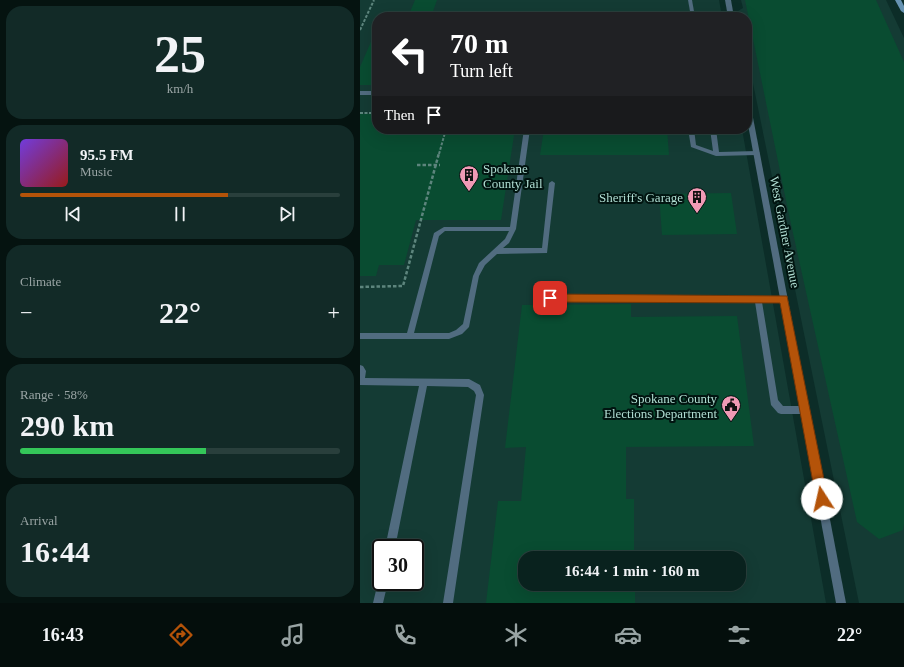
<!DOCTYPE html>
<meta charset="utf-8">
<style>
:root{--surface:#09221e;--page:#122a27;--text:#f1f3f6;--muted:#99a4a4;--line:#293f3c;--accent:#b45309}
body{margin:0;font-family:"Times New Roman",serif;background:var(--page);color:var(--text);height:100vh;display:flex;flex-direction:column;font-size:15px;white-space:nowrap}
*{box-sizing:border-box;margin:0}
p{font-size:13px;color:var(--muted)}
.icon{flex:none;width:22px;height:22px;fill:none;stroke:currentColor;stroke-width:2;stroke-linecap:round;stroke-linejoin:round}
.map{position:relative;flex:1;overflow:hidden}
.details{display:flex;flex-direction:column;gap:6px;padding:6px;background:#051310;width:360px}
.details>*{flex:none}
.top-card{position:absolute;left:12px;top:12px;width:380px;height:122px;border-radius:16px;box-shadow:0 4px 16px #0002,0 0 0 1px var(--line);background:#202124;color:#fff;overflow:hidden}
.speed{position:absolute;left:12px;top:539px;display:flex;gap:8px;font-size:20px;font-weight:700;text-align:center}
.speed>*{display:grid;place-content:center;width:52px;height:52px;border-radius:50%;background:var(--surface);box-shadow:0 4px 16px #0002,0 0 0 1px var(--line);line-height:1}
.speed .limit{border:2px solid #111;border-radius:6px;background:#fff;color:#111}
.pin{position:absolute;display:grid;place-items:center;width:34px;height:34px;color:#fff;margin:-17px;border-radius:8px;box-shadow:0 2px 6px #0006}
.me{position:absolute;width:44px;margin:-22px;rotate:350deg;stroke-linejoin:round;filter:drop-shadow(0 0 3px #0008)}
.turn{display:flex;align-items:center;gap:14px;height:84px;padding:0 12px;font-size:18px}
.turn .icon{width:52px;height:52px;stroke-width:2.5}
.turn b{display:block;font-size:28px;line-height:34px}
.then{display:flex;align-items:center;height:38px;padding:0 12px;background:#0003;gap:8px;font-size:15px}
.big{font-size:30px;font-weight:600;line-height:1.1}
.details .tile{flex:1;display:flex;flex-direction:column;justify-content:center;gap:6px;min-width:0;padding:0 14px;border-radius:16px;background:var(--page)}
.details .dial{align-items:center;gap:0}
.dial b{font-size:52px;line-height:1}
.song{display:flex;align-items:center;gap:12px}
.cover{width:48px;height:48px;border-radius:6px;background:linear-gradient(135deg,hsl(260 70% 55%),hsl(0 70% 35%))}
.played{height:4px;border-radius:2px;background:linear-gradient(90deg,var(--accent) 65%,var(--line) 65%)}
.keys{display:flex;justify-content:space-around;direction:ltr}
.heat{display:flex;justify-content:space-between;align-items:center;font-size:22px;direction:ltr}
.charge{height:6px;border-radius:3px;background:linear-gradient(90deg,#34c759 58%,var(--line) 0)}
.trip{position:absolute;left:158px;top:551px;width:228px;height:40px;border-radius:16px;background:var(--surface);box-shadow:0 4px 16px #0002,0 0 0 1px var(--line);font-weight:600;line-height:40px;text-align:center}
.tabs{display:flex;height:64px;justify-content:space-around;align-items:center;background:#040e0c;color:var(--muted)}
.tabs .icon{width:28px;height:28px}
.tabs .current{color:var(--accent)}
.tabs b{font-size:18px;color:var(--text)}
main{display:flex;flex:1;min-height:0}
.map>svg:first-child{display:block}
.built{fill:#143b34;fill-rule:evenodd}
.building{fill:#094c31}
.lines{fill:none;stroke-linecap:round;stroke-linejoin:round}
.path-far1{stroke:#5d857d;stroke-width:2;stroke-dasharray:3 1.5;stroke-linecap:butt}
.path{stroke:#5d857d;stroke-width:2.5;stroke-dasharray:3.5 2;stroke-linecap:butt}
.service{fill:#516c80;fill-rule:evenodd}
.minor{fill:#516c80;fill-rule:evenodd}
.secondary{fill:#6693b2;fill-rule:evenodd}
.path-bridge{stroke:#5d857d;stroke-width:2.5;stroke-dasharray:3.5 2;stroke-linecap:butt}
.route{fill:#b45309;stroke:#753606}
.labels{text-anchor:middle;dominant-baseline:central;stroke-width:4;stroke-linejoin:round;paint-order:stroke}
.poi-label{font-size:13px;fill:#b0ded3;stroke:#011410;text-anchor:end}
.street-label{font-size:13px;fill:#b0ded3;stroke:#011410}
</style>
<main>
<section class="details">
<div class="tile dial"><b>25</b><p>km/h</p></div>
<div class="tile">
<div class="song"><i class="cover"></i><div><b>95.5 FM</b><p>Music</p></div></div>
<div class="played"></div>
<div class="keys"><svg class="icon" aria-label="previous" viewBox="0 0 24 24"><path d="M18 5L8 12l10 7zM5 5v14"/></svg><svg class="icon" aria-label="pause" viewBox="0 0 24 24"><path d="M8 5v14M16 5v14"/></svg><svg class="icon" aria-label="next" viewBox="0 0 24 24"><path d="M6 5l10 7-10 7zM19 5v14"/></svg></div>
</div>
<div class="tile"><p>Climate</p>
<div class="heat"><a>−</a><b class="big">22°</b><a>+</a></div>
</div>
<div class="tile"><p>Range · 58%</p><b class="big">290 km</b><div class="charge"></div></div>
<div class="tile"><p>Arrival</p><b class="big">16:44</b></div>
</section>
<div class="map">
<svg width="544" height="603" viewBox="0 0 544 603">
<rect width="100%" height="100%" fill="#0c2d28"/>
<g class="built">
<path d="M0 0H359L362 17H17V129H382L466 603H0ZM21 548H55V582H21ZM165 558H379V584H165Z"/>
<polygon points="381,0 526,0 544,38 544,603 499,603 387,54 387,17 380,17 378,11 383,8"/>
</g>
<g class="building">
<polygon points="55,0 77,0 71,17 48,17"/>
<polygon points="385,0 516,0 544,62 544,524 543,530 519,539 497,522 429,215"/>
<polygon points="17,28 17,85 0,85 0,67"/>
<polygon points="0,114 17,114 17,129 155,129 141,220 56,220 44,265 19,265 16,276 0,276"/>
<polygon points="184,129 307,129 309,155 180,155"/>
<polygon points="371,193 377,234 302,235 299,194"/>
<polygon points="271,304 271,317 377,316 394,446 266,447 266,499 274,499 274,558 165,558 165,584 275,584 275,603 126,603 138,501 161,501 166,447 145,448 162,305"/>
</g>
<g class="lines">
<g class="path-far1">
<polyline points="0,30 14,0"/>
<polyline points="0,113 17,113"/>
<polyline points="79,154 86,129"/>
</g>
<polyline class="path" points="0,287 43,286 79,153"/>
<g class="service">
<polygon points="328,0 332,0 335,17 331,17"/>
<rect x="0" y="91" width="17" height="4"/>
<path d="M164 129H170L156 229 149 243 143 248H182L189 183 192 181 195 183 187 253 137 254 125 265 119 276 109 327 102 334 89 339H0V333H47L74 233 84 227H150ZM85 231H149L145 239 119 263 113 276 103 324 96 330 89 333H54L79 236Z"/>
<polygon points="328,129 334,129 336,145 353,151 350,129 356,129 359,152 397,151 400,153 397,155 356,156 331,147"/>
<polygon points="190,295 426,297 427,299 426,301 424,302 402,302 418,400 423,406 445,406 448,407 449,410 448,413 445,414 421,414 418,413 411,405 395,302 190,301 188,300 187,298 188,296"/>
<polygon points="0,365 3,366 6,371 5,378 109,379 120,385 124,395 93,603 83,603 116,395 114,391 108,387 67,386 35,548 25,548 59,386 0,385"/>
<polygon points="21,578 21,582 28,582 23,603 13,603 18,582"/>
</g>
<g class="minor">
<polygon points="365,0 371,0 374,17 368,17"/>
<polygon points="387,100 390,102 486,603 476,603 387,119"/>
</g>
<polygon class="secondary" points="535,0 541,0 544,6 544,13 541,11"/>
<polyline class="path-bridge" points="57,165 80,165"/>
</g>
<polygon class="route" points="190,294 427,296 468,499 466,503 462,505 458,503 456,499 420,303 190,302 187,301 186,298 187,295"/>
<defs>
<g id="building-pin" transform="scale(1)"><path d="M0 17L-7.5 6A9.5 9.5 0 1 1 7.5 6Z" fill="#f09ab5" stroke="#011410"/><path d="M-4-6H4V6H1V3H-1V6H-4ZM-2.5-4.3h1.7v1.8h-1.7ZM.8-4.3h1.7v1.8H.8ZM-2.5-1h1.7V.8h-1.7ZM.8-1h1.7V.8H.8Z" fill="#111"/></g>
<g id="civic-pin" transform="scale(1)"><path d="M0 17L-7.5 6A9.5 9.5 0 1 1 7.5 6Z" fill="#f09ab5" stroke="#011410"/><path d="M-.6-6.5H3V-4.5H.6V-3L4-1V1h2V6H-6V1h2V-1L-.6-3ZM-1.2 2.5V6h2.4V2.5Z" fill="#111"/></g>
</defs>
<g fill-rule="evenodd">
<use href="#building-pin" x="109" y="175"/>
<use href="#building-pin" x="337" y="197"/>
<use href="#civic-pin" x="371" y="405"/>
</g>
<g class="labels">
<g class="poi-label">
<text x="123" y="168" text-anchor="start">Spokane<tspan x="123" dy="15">County Jail</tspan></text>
<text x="323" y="197">Sheriff's Garage</text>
<text x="357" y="398">Spokane County<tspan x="357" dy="15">Elections Department</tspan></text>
</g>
<g class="street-label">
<text transform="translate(425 232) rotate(79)">West Gardner Avenue</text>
</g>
</g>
</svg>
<div class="speed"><div class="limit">30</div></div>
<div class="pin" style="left:190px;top:298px;background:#d93025"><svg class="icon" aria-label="arrive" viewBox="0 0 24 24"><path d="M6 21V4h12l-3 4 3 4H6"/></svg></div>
<svg class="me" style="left:462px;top:499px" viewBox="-20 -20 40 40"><circle r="19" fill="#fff"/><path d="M0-13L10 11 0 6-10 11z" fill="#b45309"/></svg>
<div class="trip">16:44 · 1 min · 160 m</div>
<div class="top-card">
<div class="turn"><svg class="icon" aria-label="left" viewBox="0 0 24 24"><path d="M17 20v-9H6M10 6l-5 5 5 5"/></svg><div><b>70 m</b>Turn left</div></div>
<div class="then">Then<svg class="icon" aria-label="arrive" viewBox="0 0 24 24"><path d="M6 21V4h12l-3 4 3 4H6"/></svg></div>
</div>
</div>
</main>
<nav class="tabs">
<b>16:43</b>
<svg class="icon current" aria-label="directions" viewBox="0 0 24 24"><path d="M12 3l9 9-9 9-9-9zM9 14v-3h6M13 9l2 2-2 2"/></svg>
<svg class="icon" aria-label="music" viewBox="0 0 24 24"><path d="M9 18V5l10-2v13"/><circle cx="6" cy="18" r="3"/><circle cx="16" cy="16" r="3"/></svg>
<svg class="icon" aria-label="phone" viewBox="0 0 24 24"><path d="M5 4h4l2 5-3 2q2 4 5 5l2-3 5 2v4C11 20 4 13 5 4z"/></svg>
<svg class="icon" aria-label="climate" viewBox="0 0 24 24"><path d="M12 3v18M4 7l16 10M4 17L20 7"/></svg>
<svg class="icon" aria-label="car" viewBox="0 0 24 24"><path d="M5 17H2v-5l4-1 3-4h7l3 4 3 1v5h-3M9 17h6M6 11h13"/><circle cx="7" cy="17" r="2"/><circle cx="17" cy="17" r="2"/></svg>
<svg class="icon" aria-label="filters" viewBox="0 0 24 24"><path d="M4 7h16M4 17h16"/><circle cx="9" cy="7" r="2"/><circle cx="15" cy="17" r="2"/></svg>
<b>22°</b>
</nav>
